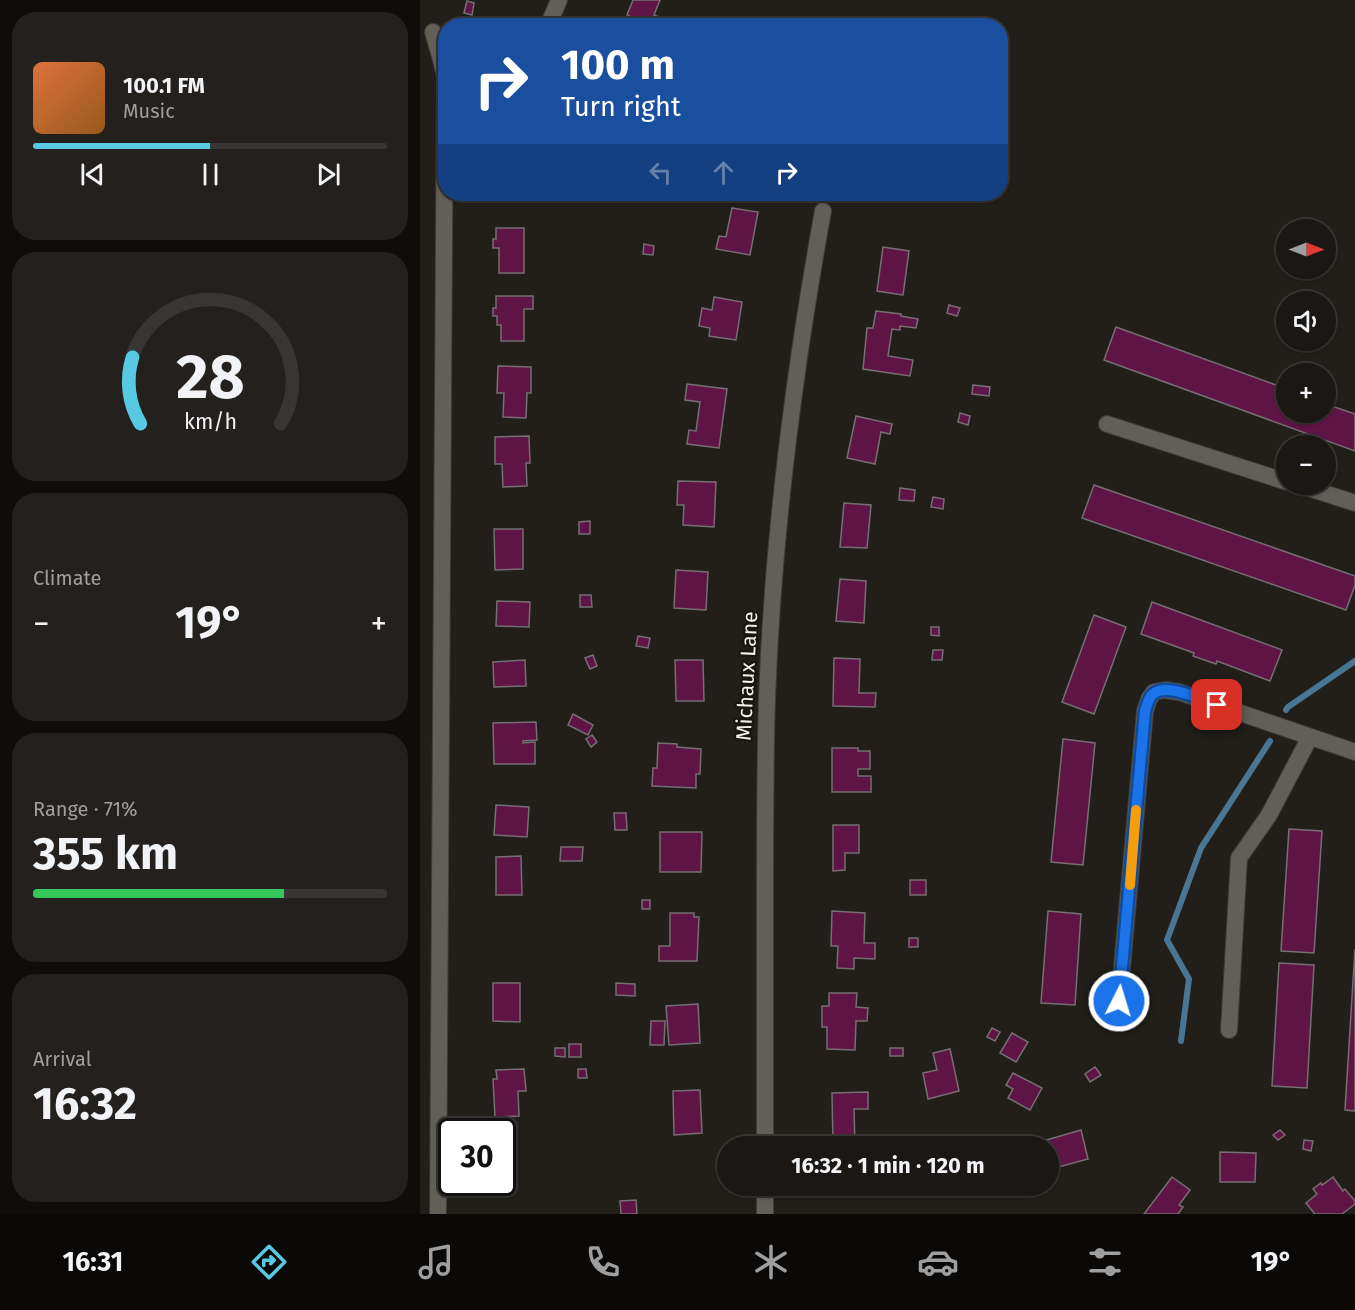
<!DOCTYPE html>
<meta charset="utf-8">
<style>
:root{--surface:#1a1714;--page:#23201d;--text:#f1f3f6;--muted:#9f9fa0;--line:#383634;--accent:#58c9e3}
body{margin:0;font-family:"Fira Sans",sans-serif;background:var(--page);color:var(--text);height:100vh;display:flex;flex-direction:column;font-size:22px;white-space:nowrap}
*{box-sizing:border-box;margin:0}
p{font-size:20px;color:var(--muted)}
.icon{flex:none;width:33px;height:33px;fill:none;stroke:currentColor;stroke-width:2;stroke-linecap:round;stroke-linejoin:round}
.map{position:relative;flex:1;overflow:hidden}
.details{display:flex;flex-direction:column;gap:12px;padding:12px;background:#0e0d0b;width:420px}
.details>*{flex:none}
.banner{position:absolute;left:18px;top:18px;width:570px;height:183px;border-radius:24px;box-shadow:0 2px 4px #0004,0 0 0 2px var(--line);background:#1a4fa0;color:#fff;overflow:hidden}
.needle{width:39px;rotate:90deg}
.buttons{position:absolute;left:856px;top:219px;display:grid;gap:12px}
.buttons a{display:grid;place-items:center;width:60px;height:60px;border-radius:50%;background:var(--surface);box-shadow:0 2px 4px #0004,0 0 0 2px var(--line);font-size:30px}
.speed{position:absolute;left:18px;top:1118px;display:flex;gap:12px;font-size:30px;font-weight:700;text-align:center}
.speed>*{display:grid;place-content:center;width:78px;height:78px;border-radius:50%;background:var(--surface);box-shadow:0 2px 4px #0004,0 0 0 2px var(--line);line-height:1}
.speed .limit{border:3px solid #111;border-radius:9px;background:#fff;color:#111}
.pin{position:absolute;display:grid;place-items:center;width:51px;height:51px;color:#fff;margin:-26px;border-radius:12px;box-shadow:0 3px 9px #0006}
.me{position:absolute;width:66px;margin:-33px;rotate:5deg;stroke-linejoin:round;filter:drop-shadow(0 0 4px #0008)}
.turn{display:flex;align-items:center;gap:21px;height:126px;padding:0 24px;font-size:27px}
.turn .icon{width:78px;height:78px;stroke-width:2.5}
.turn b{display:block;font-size:42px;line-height:51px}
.lanes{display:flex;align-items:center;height:57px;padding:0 24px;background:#0003;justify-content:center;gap:30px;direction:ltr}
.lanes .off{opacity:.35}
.big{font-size:45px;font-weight:700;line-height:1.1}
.details .card{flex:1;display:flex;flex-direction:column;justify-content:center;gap:9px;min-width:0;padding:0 21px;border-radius:24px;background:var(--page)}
.details .dial{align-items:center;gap:0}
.dial svg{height:156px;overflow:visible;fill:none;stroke:var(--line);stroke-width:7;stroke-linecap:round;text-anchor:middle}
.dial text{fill:var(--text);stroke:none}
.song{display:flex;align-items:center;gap:18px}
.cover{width:72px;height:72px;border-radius:9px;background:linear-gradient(135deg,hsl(20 70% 55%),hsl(30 70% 35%))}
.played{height:6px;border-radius:3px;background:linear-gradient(90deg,var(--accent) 50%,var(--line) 50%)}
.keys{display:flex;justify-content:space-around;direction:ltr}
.heat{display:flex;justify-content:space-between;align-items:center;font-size:33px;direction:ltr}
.charge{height:9px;border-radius:4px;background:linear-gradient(90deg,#34c759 71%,var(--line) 0)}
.trip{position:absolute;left:297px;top:1136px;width:342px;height:60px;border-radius:30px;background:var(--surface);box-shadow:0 2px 4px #0004,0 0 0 2px var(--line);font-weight:700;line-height:60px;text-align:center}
.tabs{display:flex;height:96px;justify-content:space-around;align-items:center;background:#0a0908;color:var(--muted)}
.tabs .icon{width:42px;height:42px}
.tabs .active{color:var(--accent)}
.tabs b{font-size:27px;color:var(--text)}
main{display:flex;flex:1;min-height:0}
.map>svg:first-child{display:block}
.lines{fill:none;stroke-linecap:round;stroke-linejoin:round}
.stream{stroke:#497695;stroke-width:6}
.building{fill:#5f1446;stroke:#756e72;stroke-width:1.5}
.street-casing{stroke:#3f3c38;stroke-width:18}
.street{stroke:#625f59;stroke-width:16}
.route-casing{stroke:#114b97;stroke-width:15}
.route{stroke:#1a73e8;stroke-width:10}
.slow{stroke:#f59e0b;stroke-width:10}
.labels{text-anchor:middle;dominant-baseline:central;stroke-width:4.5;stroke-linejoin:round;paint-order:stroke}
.street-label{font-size:21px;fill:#f4f2ef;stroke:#191611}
</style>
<main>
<section class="details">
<div class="card">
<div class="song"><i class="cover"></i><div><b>100.1 FM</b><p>Music</p></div></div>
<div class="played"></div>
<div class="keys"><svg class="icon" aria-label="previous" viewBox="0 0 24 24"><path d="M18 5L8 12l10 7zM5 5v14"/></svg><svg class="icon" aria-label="pause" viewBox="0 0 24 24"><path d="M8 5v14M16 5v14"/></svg><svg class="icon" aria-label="next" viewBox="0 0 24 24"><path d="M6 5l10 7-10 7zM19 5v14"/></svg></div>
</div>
<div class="card dial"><svg viewBox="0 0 100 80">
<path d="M14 69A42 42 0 1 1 86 69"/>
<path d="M14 69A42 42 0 0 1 10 35" stroke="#58c9e3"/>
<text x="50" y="56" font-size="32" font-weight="700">28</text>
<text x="50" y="72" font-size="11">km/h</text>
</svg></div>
<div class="card"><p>Climate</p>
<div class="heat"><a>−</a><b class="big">19°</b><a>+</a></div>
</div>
<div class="card"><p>Range · 71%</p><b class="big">355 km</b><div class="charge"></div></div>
<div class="card"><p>Arrival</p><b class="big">16:32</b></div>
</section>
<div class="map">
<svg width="935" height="1214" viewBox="0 0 935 1214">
<rect width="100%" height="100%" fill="#221f1a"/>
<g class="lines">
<g class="stream">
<polyline points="866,710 868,707 935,661"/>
<polyline points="761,1041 769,979 747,940 781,848 850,741"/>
</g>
</g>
<g class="building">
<polygon points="213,0 240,0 234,15 241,18 238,26 229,26 207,15"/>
<polygon points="47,1 54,3 52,15 44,13"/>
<rect x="79" y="194" width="48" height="4"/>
<polygon points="312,208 338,212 330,255 296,249 299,236 306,237"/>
<polygon points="76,228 104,228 104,273 79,273 79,248 73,248 73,239 76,239"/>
<polygon points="224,244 234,246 233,255 223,254"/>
<polygon points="463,247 489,251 483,295 457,291"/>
<polygon points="76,296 113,296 113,309 104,309 104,341 81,341 81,325 77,325 77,316 73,316 73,308 76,308"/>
<polygon points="294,297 322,302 316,340 289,336 290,328 279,326 282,308 292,310"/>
<polygon points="529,305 540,308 537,316 527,313"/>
<polygon points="456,311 481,314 481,316 498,319 496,328 480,326 480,330 472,329 468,356 493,360 490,376 443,369 447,328 453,328"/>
<polygon points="696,327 867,389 867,412 906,412 906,404 935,414 935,451 684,360"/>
<polygon points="78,366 111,367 111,393 107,393 106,418 83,417 84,393 77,393"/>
<polygon points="267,384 307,389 299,448 267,444 269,430 276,431 280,402 265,400"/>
<polygon points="553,385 570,387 569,396 552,394"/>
<polygon points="540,413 550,416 548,425 538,422"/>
<polygon points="436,416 472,424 470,434 461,432 455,464 427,458"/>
<polygon points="109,436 110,463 106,463 107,486 83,487 82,464 75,464 75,437"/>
<polygon points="258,481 296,482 294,527 263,525 264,505 257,505"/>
<polygon points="674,485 935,576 935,585 926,610 662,518"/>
<polygon points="480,488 495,490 494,501 479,500"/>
<polygon points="513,497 524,499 523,509 511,507"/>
<polygon points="424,503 451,505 447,548 420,547"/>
<polygon points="170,521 170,534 159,534 159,522"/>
<polygon points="74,529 103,529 103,569 75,570"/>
<polygon points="256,570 288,572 286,610 254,608"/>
<polygon points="420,579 446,581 444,623 416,621"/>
<polygon points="160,595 171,595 172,607 160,607"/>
<polygon points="77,601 110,602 109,627 76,626"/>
<polygon points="732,602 862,650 850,681 797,661 796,664 773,656 774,653 721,634"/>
<polygon points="674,615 706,627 674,714 642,702"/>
<polygon points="511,627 519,627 519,636 511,635"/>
<polygon points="218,636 230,638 228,648 216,646"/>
<polygon points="513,650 523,650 522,660 512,660"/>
<polygon points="173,655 177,666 170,669 165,658"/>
<polygon points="414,658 440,659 439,693 456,693 455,707 413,706"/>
<polygon points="105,660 106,686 74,687 73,662"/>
<polygon points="255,660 283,660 284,701 256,701"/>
<polygon points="153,714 173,725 168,735 148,725"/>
<polygon points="116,722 117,740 103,741 103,743 115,742 115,764 74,764 73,723"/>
<polygon points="172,735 177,742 171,747 166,739"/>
<polygon points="643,739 675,743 663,865 631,862"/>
<polygon points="238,743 257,744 257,747 281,749 280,774 276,774 276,788 232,786 233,768 237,768"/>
<polygon points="412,748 438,748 438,751 450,751 450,769 438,769 438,776 451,776 451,792 412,792"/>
<polygon points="76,805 109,807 107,837 74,835"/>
<polygon points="194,813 206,813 207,830 195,830"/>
<polygon points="413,825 439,825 439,853 425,853 425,870 413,871"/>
<polygon points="869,829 902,831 894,953 861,951"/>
<polygon points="240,832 282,832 281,872 240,872"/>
<polygon points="141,847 163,847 162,861 140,861"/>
<polygon points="101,856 102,895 76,895 76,857"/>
<rect x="490" y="880" width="16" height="15"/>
<rect x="222" y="900" width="8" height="9"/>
<polygon points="412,911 445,913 444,943 455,943 455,959 434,958 434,969 417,968 418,946 411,946"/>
<polygon points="628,911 661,914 655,1005 621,1003"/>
<polygon points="250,913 274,913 274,917 279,917 277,961 239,961 239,946 250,946"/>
<rect x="489" y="938" width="9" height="9"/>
<polygon points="935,949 935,1111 925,1110"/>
<polygon points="859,963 894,965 887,1088 852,1086"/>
<polygon points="73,983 100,983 100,1022 73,1021"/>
<polygon points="196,983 215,984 215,996 196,995"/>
<polygon points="409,993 437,993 436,1007 448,1008 447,1021 436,1021 435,1050 407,1049 407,1027 402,1027 402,1006 409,1006"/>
<polygon points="278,1004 280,1043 249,1045 246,1006"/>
<polygon points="231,1021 245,1021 244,1045 230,1045"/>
<polygon points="572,1028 580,1032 575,1041 567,1037"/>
<polygon points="592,1033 608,1042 596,1062 580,1053"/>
<rect x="149" y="1044" width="12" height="13"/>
<polygon points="135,1048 145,1048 145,1057 135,1056"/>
<rect x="470" y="1048" width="13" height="8"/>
<polygon points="530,1049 539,1091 508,1099 503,1073 517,1070 513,1053"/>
<polygon points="675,1067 681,1075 670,1082 665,1074"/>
<polygon points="104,1069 106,1091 98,1091 99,1116 75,1117 73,1079 77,1079 76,1070"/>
<polygon points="158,1069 166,1069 167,1078 158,1078"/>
<polygon points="593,1073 622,1088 610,1110 588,1098 593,1089 586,1085"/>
<polygon points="280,1090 282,1133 254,1135 253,1091"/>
<polygon points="448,1092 448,1109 434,1109 435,1146 413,1146 412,1093"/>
<polygon points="661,1130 668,1159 638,1167 636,1161 629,1162 628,1146 625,1146 623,1141"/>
<polygon points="860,1130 865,1135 858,1140 853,1135"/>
<polygon points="884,1140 893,1141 891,1151 883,1149"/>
<polygon points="800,1152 836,1153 835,1182 800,1182"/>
<polygon points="752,1177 770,1190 759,1205 763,1207 758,1214 724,1214"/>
<polygon points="913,1177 923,1191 925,1189 935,1201 935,1204 922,1214 895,1214 886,1203 897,1194 893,1189 901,1183 902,1185"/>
<polygon points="216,1200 217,1214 201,1214 200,1201"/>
</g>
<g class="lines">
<g class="street-casing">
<g id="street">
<polyline points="128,26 139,0"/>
<polyline points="13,32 20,56 25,76 18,1214"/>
<polyline points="687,424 867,482"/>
<polyline points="876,484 935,503"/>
<polyline points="699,1001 725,711 729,699 734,692 745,690 759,692 935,752"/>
<polyline points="809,1030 819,858 849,815 890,737"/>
<path d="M345 1146C345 1063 345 979 345 896 345 830 345 764 347 698 353 534 374 371 403 211"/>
<polyline points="345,1214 345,1185"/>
</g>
</g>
<use href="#street" class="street"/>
</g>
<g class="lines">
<g class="route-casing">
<path id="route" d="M699 1001 725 711C727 706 728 698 733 694 746 682 782 700 797 705"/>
</g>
<use href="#route" class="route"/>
<polyline class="slow" points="710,885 716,810"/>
</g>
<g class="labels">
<g class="street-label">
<text transform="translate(327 676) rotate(-87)">Michaux Lane</text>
</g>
</g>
</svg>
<div class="buttons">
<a><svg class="needle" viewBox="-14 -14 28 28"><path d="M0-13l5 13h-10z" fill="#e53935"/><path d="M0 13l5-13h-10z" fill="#9f9fa0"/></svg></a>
<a><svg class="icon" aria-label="sound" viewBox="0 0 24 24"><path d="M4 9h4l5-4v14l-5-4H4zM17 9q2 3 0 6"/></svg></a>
<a>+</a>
<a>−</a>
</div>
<div class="speed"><div class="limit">30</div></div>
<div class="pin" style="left:797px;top:705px;background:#d93025"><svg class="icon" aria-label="arrive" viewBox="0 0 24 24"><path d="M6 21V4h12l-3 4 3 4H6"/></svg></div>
<svg class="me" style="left:699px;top:1001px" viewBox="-20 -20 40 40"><circle r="17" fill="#1a73e8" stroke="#fff" stroke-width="3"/><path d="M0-11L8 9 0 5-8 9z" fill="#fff"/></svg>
<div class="trip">16:32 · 1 min · 120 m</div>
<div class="banner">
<div class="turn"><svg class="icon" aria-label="right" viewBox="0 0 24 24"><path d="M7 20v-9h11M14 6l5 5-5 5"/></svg><div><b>100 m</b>Turn right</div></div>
<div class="lanes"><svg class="icon off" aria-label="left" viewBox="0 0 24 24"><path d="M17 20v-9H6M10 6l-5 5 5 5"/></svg><svg class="icon off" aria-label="ahead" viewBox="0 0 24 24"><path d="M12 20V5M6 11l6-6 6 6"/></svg><svg class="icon" aria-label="right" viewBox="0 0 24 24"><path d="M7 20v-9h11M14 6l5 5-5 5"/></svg></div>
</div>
</div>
</main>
<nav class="tabs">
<b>16:31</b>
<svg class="icon active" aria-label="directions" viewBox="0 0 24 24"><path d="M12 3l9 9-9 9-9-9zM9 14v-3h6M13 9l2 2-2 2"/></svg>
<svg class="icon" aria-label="music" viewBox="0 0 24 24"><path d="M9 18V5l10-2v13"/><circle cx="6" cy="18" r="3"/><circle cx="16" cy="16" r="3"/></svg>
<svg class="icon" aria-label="phone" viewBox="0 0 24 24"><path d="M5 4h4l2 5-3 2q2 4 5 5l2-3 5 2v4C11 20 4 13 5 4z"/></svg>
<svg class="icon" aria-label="climate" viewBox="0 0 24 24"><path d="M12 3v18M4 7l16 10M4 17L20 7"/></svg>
<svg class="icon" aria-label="car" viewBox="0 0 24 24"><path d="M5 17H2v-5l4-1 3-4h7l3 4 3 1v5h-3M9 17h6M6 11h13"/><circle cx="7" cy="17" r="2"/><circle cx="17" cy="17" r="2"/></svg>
<svg class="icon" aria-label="filters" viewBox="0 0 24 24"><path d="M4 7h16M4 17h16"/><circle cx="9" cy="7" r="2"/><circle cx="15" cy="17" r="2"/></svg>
<b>19°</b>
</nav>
